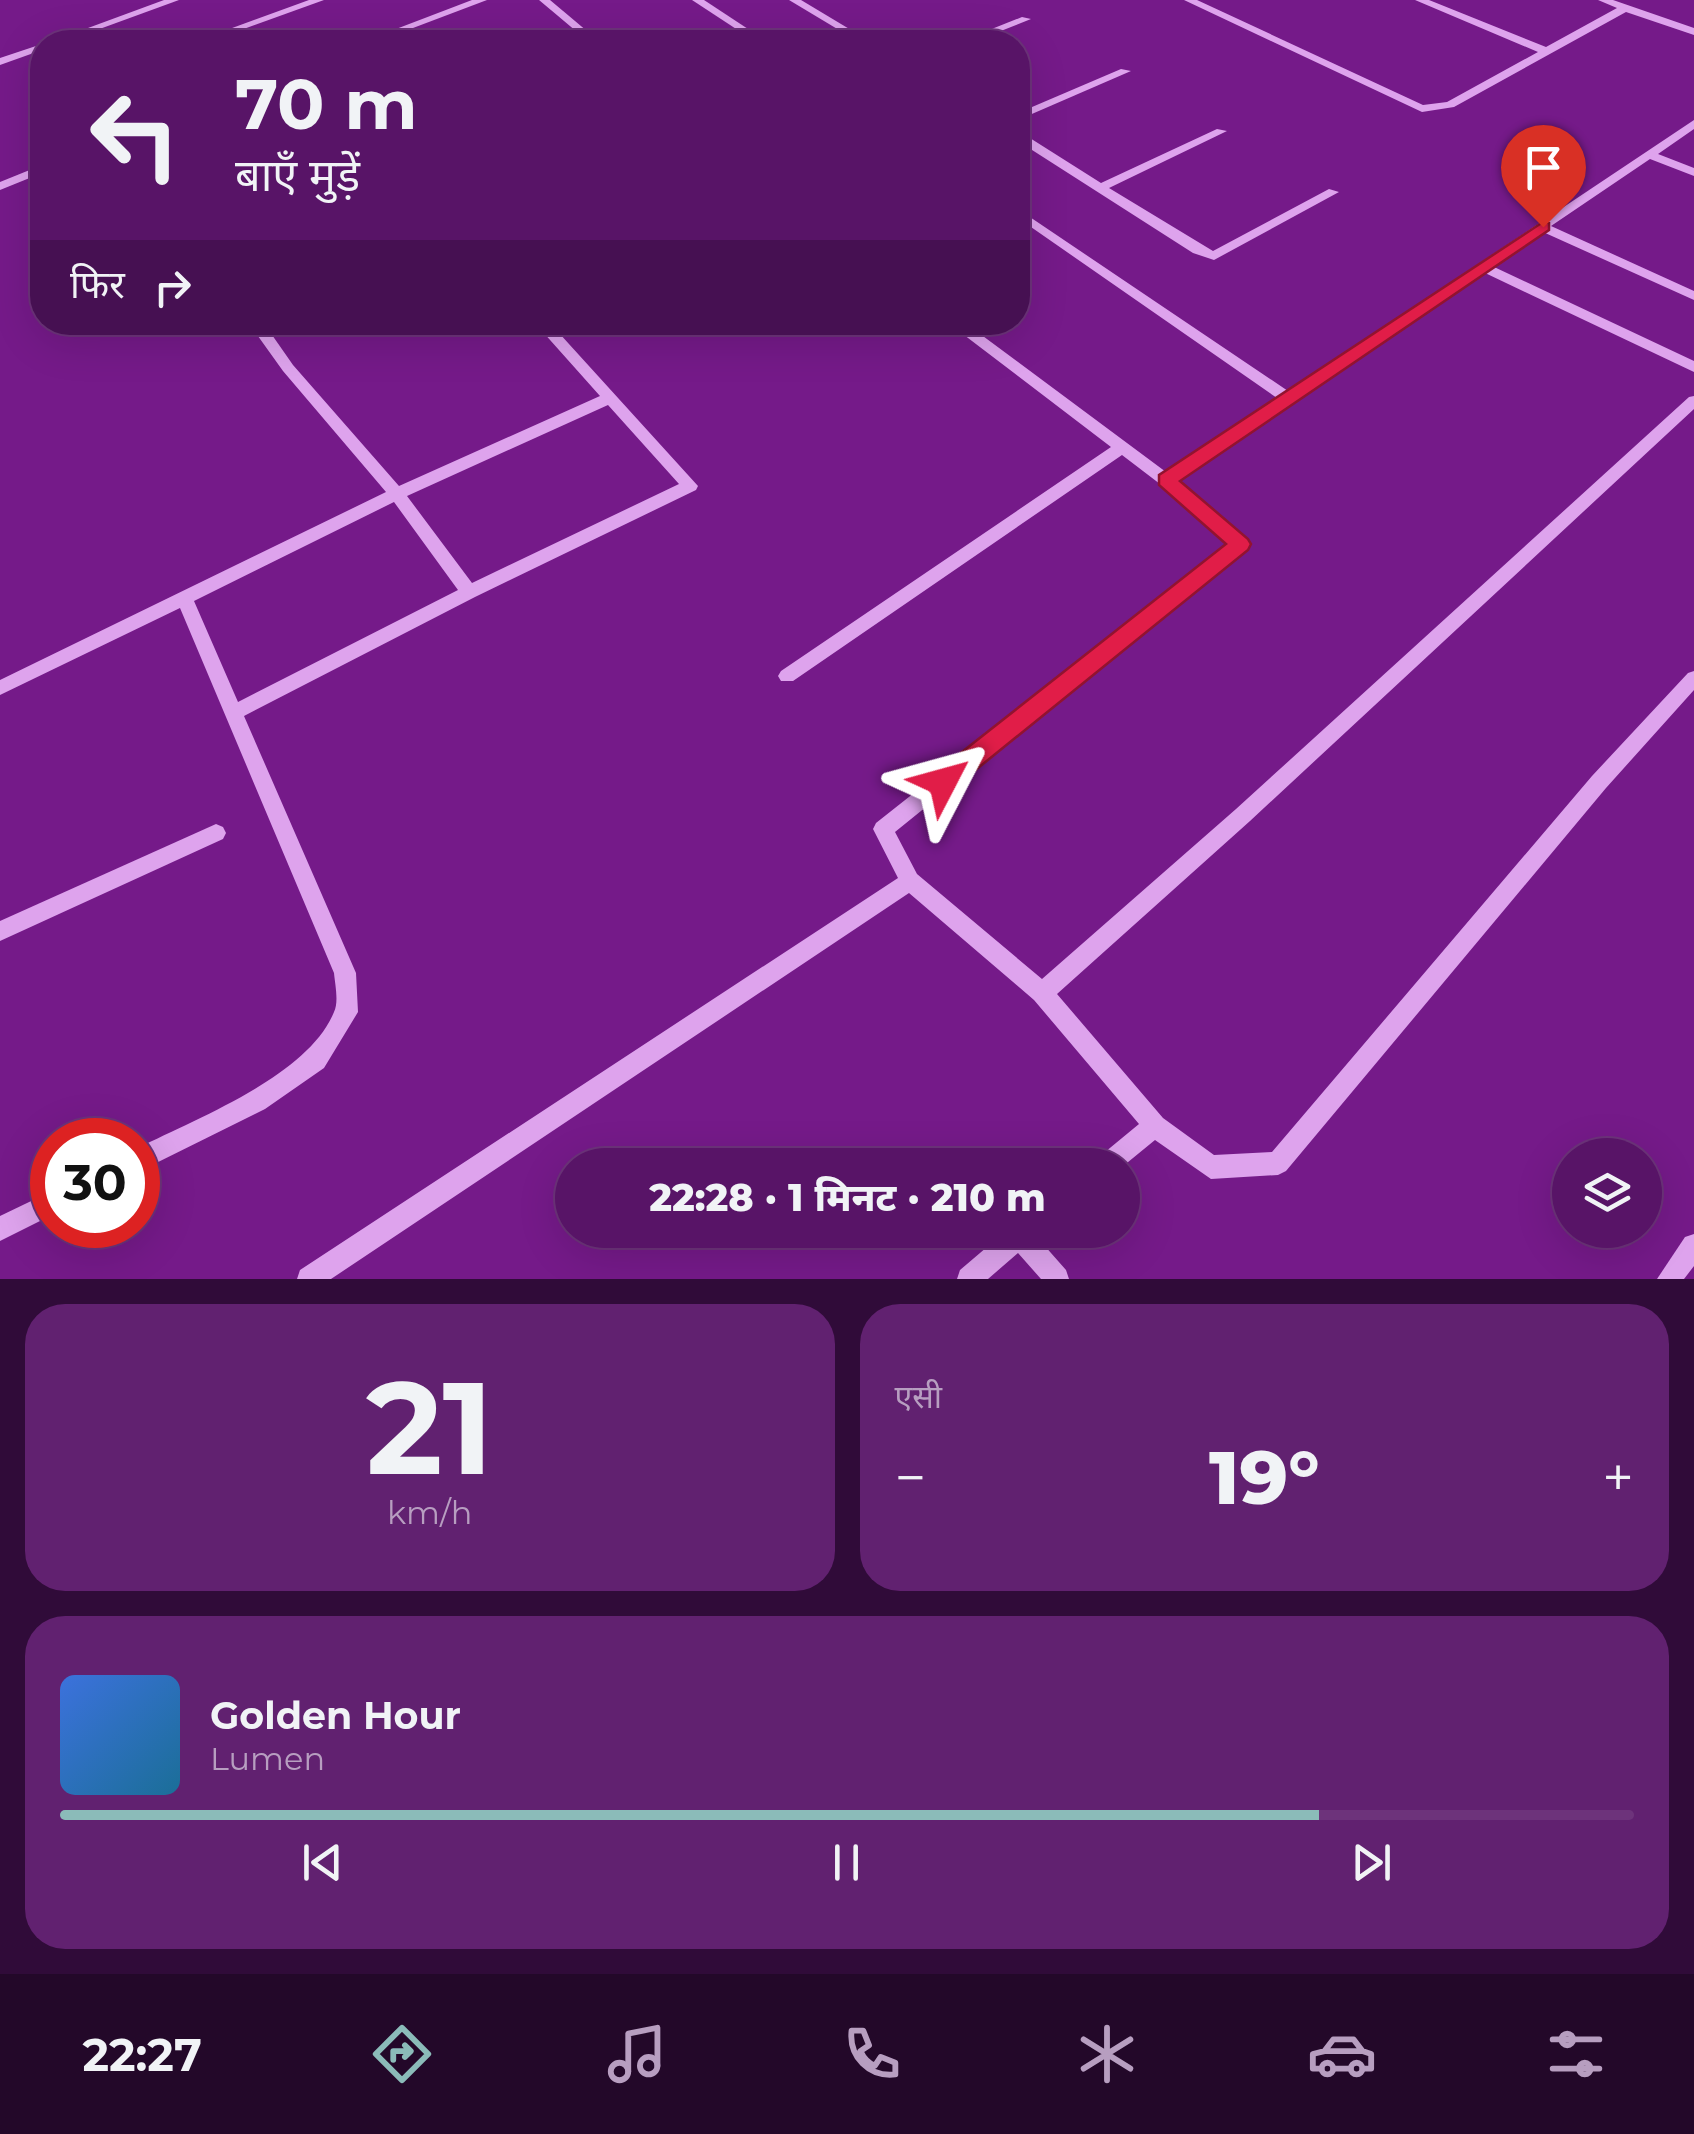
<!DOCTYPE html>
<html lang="hi">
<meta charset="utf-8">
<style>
:root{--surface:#581467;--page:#612170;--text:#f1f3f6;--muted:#b79ec0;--line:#6d337b;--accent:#8bbbb9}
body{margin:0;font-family:Montserrat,"Noto Sans Devanagari",sans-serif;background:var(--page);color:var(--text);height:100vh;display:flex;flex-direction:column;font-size:38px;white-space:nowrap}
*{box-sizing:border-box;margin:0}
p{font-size:32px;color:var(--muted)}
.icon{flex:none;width:55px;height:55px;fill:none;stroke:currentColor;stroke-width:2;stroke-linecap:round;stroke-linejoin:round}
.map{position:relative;height:1279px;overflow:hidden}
.sheet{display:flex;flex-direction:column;gap:25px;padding:25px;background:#300b39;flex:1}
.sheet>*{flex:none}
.hud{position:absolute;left:30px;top:30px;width:1000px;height:305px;border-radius:40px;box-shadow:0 10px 40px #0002,0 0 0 2px var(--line);background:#581467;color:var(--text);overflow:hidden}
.fabs{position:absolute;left:1552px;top:1138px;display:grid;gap:20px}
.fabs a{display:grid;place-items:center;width:110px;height:110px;border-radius:50%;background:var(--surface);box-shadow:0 10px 40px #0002,0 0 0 2px var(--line);font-size:50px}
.speed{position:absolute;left:30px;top:1118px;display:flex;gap:20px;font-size:50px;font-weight:700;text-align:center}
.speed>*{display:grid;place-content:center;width:130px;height:130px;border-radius:50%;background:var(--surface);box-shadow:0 10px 40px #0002,0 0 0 2px var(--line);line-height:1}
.speed .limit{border:15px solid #d22;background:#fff;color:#111}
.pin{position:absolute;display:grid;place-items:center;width:85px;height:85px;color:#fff;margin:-102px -42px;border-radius:50% 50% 50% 0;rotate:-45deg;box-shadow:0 0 10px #0007}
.pin .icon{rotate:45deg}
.me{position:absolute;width:110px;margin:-55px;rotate:51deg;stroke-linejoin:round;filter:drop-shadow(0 0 8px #0008)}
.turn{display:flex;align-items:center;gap:35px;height:210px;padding:0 40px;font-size:45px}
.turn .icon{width:130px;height:130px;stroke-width:2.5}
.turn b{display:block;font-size:70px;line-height:85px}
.then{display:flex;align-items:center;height:95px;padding:0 40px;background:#0003;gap:20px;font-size:38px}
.big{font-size:75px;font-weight:800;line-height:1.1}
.sheet .widget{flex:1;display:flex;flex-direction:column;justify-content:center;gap:15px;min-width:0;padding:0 35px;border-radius:40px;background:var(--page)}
.sheet .dial{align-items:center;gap:0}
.dial b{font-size:130px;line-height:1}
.song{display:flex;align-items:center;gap:30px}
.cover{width:120px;height:120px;border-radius:15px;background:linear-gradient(135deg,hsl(220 70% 55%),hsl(200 70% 35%))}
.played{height:10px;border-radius:5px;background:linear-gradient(90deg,var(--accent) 80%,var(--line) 80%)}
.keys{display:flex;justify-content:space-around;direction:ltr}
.heat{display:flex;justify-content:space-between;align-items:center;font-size:55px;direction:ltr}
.sheet .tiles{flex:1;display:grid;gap:25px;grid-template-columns:1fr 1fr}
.widget:last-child{grid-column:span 2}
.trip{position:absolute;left:555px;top:1148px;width:585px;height:100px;border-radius:50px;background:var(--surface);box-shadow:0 10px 40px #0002,0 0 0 2px var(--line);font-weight:800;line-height:100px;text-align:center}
.tabs{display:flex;height:160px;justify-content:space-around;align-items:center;background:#230829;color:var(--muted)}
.tabs .icon{width:70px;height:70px}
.tabs .on{color:var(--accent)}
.tabs b{font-size:45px;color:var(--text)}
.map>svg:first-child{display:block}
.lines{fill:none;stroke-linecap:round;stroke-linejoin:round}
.minor{fill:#dea3ed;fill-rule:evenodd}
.route{fill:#e11d48;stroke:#92132f;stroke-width:2.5}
</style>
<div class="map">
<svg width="1694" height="1279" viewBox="0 0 1694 1279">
<rect width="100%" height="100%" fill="#751a89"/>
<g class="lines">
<g class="minor">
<polygon points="164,0 179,0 64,42 50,42"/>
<polygon points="309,0 324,0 208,42 194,42"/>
<polygon points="472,0 487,0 376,42 362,42"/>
<polygon points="539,0 550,0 600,42 589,42"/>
<polygon points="692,0 704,0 768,42 756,42"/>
<polygon points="789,0 801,0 871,42 859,42"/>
<polygon points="1184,0 1197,0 1423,105 1447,102 1538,52 1415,0 1429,0 1546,47 1617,8 1598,0 1613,0 1694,28 1694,35 1626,12 1454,107 1422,112"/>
<polygon points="1022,17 1031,19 973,42 959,42"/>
<polygon points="42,44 42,50 0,65 0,58"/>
<polygon points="1121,69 1131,71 1018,120 1018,113"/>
<polygon points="1694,120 1694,129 1658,154 1694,168 1694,176 1650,159 1551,226 1694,291 1694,300 1543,232 1492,266 1694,361 1694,372 1483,272 1177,480 1246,540 1248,544 1246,548 895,832 917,874 1042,979 1236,809 1689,397 1694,396 1694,409 1250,821 1057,994 1163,1118 1214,1155 1272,1152 1592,776 1688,673 1694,671 1694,690 1606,788 1286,1171 1278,1175 1211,1179 1155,1140 1122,1167 1122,1165 1095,1165 1099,1157 1139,1124 1034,1000 909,893 331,1279 297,1279 300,1270 898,878 873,829 876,823 1229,544 1160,484 1122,455 793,681 781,681 778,676 781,671 1111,447 947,322 964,322 1166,472 1277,398 1018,218 1018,209 1288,391"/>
<polygon points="1217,129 1227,131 1109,188 1213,251 1329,189 1339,192 1214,260 1193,253 1018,141 1018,133 1022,133 1101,183"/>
<polygon points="42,165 42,173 0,190 0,182"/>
<path d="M248 322H263L293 365 399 486 600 396 534 322H549L698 486 696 490 475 597 244 716 356 973 358 1012 324 1068 265 1109 138 1172V1148C197 1118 308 1076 334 1012 339 1002 335 984 334 973L180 608 0 695V680L386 492 283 371ZM608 405 679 484 472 583 407 496ZM394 502 458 590 238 702 194 601Z"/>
<polygon points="216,824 223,827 226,833 223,839 0,941 0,921"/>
<polygon points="52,1191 52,1215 0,1241 0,1216"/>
<polygon points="1007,1230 1038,1230 1036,1236 1066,1270 1069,1279 1041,1279 1018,1253 988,1279 957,1279 960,1270"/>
<polygon points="1694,1234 1694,1266 1684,1279 1657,1279 1685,1237"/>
</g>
</g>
<polygon class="route" points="1543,222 1549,223 1549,230 1180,481 1248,539 1251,544 1248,550 952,789 943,793 934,789 931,782 934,774 1226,544 1159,485 1159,475"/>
</svg>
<div class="fabs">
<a><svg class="icon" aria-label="layers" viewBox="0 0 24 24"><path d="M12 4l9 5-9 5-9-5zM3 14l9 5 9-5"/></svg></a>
</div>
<div class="speed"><div class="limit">30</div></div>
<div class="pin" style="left:1543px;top:227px;background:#d93025"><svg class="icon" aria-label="arrive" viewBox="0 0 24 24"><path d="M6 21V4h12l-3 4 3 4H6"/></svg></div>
<svg class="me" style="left:943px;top:782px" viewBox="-20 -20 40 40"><path d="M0-17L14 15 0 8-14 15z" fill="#e11d48" stroke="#fff" stroke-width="4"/></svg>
<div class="trip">22:28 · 1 मिनट · 210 m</div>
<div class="hud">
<div class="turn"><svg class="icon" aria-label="left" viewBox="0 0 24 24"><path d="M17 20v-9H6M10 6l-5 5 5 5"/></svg><div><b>70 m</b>बाएँ मुड़ें</div></div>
<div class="then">फिर<svg class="icon" aria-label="right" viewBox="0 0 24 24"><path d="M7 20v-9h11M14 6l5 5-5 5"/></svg></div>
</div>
</div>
<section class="sheet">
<div class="tiles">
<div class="widget dial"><b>21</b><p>km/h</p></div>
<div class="widget"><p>एसी</p>
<div class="heat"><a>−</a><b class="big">19°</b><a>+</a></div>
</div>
<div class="widget">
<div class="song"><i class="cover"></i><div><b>Golden Hour</b><p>Lumen</p></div></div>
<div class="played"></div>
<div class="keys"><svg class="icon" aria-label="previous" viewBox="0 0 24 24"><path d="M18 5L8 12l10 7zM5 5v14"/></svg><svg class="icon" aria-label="pause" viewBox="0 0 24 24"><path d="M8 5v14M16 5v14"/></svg><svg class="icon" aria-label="next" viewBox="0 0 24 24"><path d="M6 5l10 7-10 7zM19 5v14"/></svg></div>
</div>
</div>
</section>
<nav class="tabs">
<b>22:27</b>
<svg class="icon on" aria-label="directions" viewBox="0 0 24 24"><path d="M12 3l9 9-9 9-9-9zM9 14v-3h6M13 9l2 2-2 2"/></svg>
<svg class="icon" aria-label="music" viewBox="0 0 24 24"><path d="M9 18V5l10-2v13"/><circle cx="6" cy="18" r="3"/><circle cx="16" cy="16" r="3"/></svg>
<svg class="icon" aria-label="phone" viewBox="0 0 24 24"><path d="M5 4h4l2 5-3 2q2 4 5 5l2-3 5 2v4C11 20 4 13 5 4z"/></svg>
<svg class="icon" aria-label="climate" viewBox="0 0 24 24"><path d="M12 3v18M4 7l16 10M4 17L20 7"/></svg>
<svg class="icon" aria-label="car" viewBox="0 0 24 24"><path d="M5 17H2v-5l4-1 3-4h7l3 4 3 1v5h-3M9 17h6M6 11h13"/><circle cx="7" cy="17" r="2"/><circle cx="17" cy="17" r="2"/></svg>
<svg class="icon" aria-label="filters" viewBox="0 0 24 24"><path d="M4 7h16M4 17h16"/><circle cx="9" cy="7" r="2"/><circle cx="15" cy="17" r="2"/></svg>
</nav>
